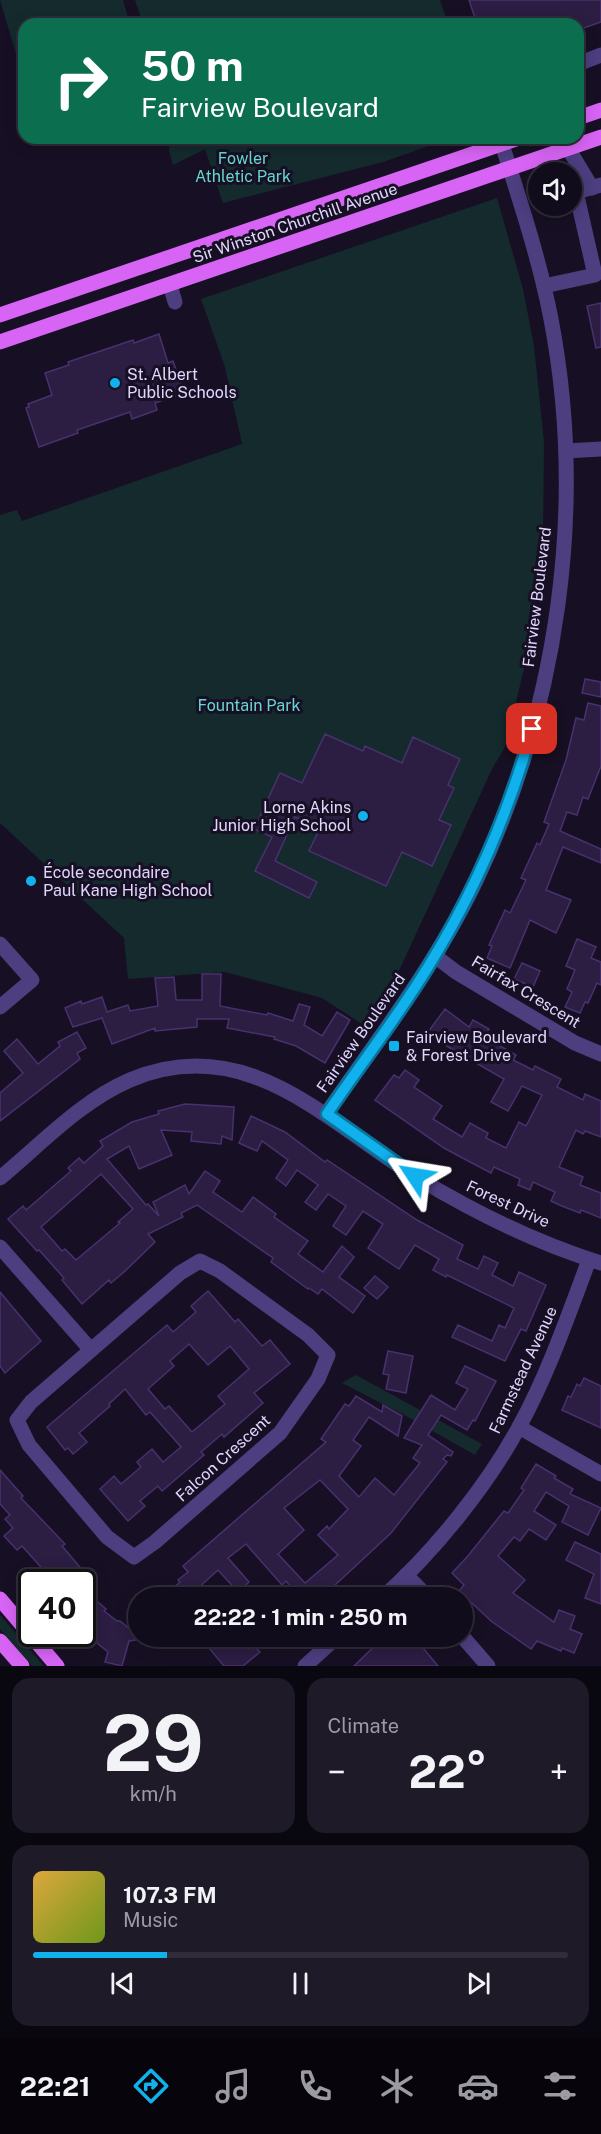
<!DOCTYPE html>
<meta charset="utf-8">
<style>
:root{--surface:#110c1b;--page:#1e1a28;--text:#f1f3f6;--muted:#9c9ba3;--line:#302c3a;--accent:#10b1ed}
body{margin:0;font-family:"Public Sans",sans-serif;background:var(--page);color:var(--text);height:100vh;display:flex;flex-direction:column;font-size:22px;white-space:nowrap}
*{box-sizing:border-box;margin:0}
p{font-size:20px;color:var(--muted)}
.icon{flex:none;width:33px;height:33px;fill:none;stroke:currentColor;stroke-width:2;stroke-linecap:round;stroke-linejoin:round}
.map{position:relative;height:1666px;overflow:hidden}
.sheet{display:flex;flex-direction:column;gap:12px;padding:12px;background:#09070f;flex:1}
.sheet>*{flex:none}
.guide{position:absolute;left:18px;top:18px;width:566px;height:126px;border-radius:18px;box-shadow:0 3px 15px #0003,0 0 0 2px var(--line);background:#0b6e4f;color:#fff;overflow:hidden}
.controls{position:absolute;left:528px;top:162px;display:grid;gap:12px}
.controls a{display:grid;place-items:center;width:54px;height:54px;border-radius:50%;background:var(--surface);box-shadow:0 3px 15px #0003,0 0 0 2px var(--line);font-size:30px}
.speed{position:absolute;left:18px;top:1569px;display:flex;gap:12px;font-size:30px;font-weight:700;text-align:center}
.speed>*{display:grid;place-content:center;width:78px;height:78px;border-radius:50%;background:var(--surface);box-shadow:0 3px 15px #0003,0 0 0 2px var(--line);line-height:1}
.speed .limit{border:3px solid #111;border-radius:9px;background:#fff;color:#111}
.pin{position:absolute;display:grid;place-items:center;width:51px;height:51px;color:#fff;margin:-26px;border-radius:12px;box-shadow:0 3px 9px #0006}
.me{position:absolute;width:66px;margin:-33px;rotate:303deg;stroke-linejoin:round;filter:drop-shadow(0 0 4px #0008)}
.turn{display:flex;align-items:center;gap:21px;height:126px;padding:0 24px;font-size:27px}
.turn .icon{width:78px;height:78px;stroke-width:2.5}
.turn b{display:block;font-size:42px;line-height:51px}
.big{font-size:45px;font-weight:700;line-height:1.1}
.sheet .tile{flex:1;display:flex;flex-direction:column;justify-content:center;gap:9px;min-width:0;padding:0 21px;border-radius:18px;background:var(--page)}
.sheet .dial{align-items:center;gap:0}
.dial b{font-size:78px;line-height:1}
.song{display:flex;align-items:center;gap:18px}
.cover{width:72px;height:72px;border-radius:9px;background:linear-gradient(135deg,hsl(40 70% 55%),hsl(80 70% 35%))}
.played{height:6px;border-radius:3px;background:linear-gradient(90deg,var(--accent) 25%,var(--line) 25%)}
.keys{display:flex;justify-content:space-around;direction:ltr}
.heat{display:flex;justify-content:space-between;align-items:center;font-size:33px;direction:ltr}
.sheet .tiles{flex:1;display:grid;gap:12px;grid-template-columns:1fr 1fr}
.tile:last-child{grid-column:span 2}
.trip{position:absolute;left:128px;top:1587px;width:345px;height:60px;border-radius:30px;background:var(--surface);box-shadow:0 3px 15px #0003,0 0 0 2px var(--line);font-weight:700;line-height:60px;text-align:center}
.tab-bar{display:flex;height:96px;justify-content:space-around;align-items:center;background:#07050b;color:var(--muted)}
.tab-bar .icon{width:42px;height:42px}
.tab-bar .current{color:var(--accent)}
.tab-bar b{font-size:27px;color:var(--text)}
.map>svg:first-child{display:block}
.green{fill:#142a2d}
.building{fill:#2c1d43;stroke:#48316e;stroke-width:1.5;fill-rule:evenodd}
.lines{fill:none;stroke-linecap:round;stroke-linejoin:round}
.minor{stroke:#4c3e7f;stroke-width:15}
.major{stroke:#d764f4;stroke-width:15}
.route-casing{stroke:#0a739a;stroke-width:15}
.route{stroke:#10b1ed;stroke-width:10}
.poi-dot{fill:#10b1ed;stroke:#171024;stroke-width:2}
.labels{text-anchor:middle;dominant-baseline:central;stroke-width:6;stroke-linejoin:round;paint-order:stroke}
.park-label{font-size:16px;fill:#66d7cf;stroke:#171024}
.street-label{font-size:16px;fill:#e1d6fc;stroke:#171024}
.poi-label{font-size:16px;fill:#e1d6fc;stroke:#171024;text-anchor:start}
</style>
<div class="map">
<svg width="601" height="1666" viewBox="0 0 601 1666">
<rect width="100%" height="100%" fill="#171024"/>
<g class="green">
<polygon points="0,0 123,0 129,21 121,24 24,24 24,55 17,57"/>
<polygon points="135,0 440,0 448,24 143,24"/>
<polygon points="170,138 452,138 383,162 223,203 205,149 173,165 169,151"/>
<polygon points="497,198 523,289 534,346 544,442 543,538 530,644 505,747 492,769 398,973 362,1024 322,998 225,972 128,979 124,938 0,823 0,515 17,510 22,521 242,444 225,367 201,299"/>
<polygon points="356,1375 482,1444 475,1455 408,1417 342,1383"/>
<polygon points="0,1615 44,1666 32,1666 0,1629"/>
</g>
<g class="building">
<polygon points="469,0 601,0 601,22 578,30 578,24 477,24"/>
<polygon points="601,303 601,347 596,348 587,306"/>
<polygon points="159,334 168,363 173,361 184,393 155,403 157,410 132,419 130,412 77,430 78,433 39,447 26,408 29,407 28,404 52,395 45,373 69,365 68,362 133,340 134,343"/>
<polygon points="585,679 601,682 601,697 582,693"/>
<polygon points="588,703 601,706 601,766 588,799 583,797 577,815 567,812 560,831 601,849 601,863 563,847 546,890 571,900 556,933 530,920 510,968 487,958 492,946 489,945 505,910 510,913 526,880 521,878 537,843 540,845 549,824 544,822 566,760 576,718 584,720"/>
<polygon points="325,734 363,751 365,746 402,763 413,737 460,759 448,785 454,788 439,820 451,825 432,866 402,852 386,886 309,851 320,828 295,817 275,861 317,882 309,898 255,871 272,837 254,829 280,773 302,783"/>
<polygon points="577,939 596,947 591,958 601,962 601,985 597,983 588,1003 585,1002 580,1013 565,1007 572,992 567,989 575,970 566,966"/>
<polygon points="522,963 540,971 533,987 514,979"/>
<polygon points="202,974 221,974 220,1006 267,1015 268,1013 293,1021 299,1004 310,1007 304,1025 322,1036 337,1012 350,1020 325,1063 296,1046 274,1039 275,1037 227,1028 229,1019 197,1019 197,1027 155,1031 155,1028 112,1044 102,1018 73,1027 65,1008 81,1001 82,1004 102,997 107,1012 128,1005 130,1011 158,1006 155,978 174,977 176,1000 202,1000"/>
<polygon points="445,1009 469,1027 473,1020 489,1029 484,1037 516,1055 513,1060 533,1070 535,1066 561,1079 557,1087 583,1100 585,1094 601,1101 601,1137 585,1131 583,1134 576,1130 559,1167 583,1177 580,1185 601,1193 601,1218 581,1210 580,1213 562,1206 551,1201 555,1192 533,1182 530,1190 518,1185 520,1179 494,1167 491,1173 472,1163 444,1148 375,1100 394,1075 399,1078 405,1070 419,1080 414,1087 442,1106 433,1119 462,1137 470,1123 488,1133 486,1138 506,1148 519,1122 526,1126 542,1095 522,1086 508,1111 491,1102 504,1079 445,1045 428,1032"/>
<polygon points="77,1032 86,1048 77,1053 80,1059 0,1121 0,1093 23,1073 4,1051 17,1039 38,1064 60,1046 58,1042"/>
<path d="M185 1104 234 1107 232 1140 222 1136 221 1144 191 1141 192 1132 161 1130 172 1155 139 1169 129 1146 107 1159 146 1205 148 1204 159 1216 153 1202 185 1185 189 1194 205 1171 220 1181 213 1192 242 1212 253 1197 276 1214 274 1217 308 1241 298 1254 323 1272 342 1246 354 1257 339 1277 365 1296 353 1313 322 1289 318 1294 309 1288 308 1289 271 1262 273 1258 197 1205 181 1213 183 1217 148 1234 155 1242 124 1272 111 1283 109 1280 82 1304 62 1280 64 1278 39 1250 37 1251 8 1219 23 1206 26 1210 71 1171 68 1168 79 1158 84 1163 103 1146 100 1141 132 1122 159 1114 158 1111ZM101 1174 133 1209 118 1222 120 1223 76 1260 65 1249 62 1251 41 1227Z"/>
<polygon points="251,1116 285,1132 325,1162 327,1160 417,1220 463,1245 457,1259 478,1269 484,1256 498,1263 492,1275 513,1286 519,1272 546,1285 526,1331 521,1329 505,1361 452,1337 458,1325 492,1341 499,1325 505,1328 514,1308 447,1275 446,1277 433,1270 439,1259 415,1245 399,1269 368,1248 383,1224 363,1211 346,1235 333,1226 346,1206 328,1194 316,1210 305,1202 318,1185 297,1170 286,1186 276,1178 288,1160 262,1141 257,1151 239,1143"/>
<polygon points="375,1276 388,1287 377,1299 364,1288"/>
<path d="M208 1291 235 1322 238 1319 262 1346 270 1340 290 1364 254 1393 263 1403 224 1437 222 1434 201 1452 204 1455 162 1491 158 1486 140 1501 145 1506 128 1521 100 1489 114 1476 121 1484 141 1467 137 1462 152 1449 163 1462 181 1447 150 1412 146 1415 125 1389 109 1404 110 1406 79 1433 87 1442 73 1454 68 1448 65 1450 47 1427 167 1325 173 1332 196 1312 191 1306ZM189 1344 208 1365 230 1346 249 1369 218 1396 225 1404 192 1432 169 1406 165 1409 148 1389 174 1366 170 1361Z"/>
<polygon points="0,1292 41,1341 5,1373 0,1366"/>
<polygon points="388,1351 413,1356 406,1393 386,1389 389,1375 383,1374"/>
<path d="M465 1366 496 1381 475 1421 473 1420 467 1430 441 1415 428 1435 453 1452 451 1456 447 1455 443 1459 447 1462 391 1533 321 1598H300L286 1581 282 1585 246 1544 228 1558 249 1582 238 1592 218 1570 187 1598H162L180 1582 178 1580 188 1572 183 1566 326 1442 321 1439 345 1404 349 1406 356 1396 382 1412 383 1405 402 1416 398 1436 369 1417 353 1440 361 1446 339 1476 359 1497 375 1478 394 1495 420 1463 413 1458 422 1445 404 1438 431 1395 455 1410 468 1389 456 1383ZM320 1480 348 1509 329 1529 327 1526 318 1535 338 1555 305 1583 278 1554 304 1530 284 1508Z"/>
<polygon points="584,1378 601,1386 601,1428 562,1410 568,1396 571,1397 577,1384 580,1386"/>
<polygon points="536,1464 556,1476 554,1478 573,1489 570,1494 601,1508 588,1535 562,1522 569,1506 546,1492 534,1511 556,1525 546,1540 529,1529 520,1541 514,1537 498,1556 525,1580 513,1593 554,1622 559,1610 575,1616 570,1629 582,1634 574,1653 562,1648 561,1651 537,1641 531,1649 491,1621 459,1591 464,1585 452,1573 467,1557 504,1511 508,1513 524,1490 521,1488"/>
<polygon points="0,1470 23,1496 21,1498 65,1544 62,1546 84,1572 81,1575 87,1582 59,1582 50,1573 48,1575 22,1546 17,1550 4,1536 13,1528 5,1519 10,1515 0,1504"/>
<polygon points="575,1542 601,1554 601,1604 585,1598 594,1574 566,1560"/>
<polygon points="82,1588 106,1609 104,1611 117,1621 120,1621 142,1639 129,1641 122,1666 105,1662 108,1652 82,1631 82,1622 88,1616 82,1611"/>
<polygon points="199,1636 221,1636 226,1643 234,1636 271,1636 257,1649 260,1652 243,1666 224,1666"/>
<polygon points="385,1636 413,1636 438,1666 354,1666"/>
</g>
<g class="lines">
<g class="minor">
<polyline points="578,64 601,55"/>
<polyline points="568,148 592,188"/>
<polyline points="170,285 175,302"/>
<polyline points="544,286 595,275 576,192 601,185"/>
<polyline points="566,451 601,449"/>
<polyline points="0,944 32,980 0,1007"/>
<polyline points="435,956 456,972 575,1043 601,1054"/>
<path d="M326 1114C379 1038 436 964 476 881 558 708 587 508 551 319 539 257 519 198 500 138"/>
<path d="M0 1178C41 1144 81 1101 130 1080 246 1031 326 1121 416 1177 474 1212 536 1243 601 1263"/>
<polyline points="0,1247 91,1350"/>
<polygon points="200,1261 220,1271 308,1335 328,1355 318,1379 280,1433 155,1542 134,1557 107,1537 29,1445 17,1420 31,1402 180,1273"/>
<polyline points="519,1427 601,1474"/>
<polyline points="406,1575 429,1598"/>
<path d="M382 1598C433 1553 487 1486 519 1427 548 1374 568 1316 589 1260"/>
<polyline points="462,1636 488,1666"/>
<polyline points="305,1666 338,1636"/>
</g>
<g class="major">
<polyline points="578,118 601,110"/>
<polyline points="0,315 519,138"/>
<polyline points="0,342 601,137"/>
<polyline points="0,1599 57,1666"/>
<polyline points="0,1641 22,1666"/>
</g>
</g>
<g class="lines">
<g class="route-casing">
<path id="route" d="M415 1176 327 1114C360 1065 397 1018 428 967 474 893 509 812 532 729"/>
</g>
<use href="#route" class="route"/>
</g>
<g class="poi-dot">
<circle cx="115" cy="383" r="6"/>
<circle cx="363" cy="816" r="6"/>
<circle cx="31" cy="881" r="6"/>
<rect x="388" y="1040" width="12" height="12" rx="3"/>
</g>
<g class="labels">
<g class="park-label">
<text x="243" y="158">Fowler<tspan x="243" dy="18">Athletic Park</tspan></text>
<text x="249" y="705">Fountain Park</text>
</g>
<g class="street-label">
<text transform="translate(295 223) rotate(-19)">Sir Winston Churchill Avenue</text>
<text transform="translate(537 597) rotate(-83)">Fairview Boulevard</text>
<text transform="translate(526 992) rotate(31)">Fairfax Crescent</text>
<text transform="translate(361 1033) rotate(-55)">Fairview Boulevard</text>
<text transform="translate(508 1204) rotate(25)">Forest Drive</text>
<text transform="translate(523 1370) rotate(-65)">Farmstead Avenue</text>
<text transform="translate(223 1458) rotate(-42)">Falcon Crescent</text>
</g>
<g class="poi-label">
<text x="127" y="374">St. Albert<tspan x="127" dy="18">Public Schools</tspan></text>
<text x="351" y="807" text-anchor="end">Lorne Akins<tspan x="351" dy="18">Junior High School</tspan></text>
<text x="43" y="872">École secondaire<tspan x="43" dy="18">Paul Kane High School</tspan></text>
<text x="406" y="1037">Fairview Boulevard<tspan x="406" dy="18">&amp; Forest Drive</tspan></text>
</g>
</g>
</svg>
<div class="controls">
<a><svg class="icon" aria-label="sound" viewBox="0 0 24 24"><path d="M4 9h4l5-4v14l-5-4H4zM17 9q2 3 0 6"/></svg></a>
</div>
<div class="speed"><div class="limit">40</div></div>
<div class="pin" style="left:532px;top:729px;background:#d93025"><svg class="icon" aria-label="arrive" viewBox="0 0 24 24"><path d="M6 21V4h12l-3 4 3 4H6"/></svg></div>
<svg class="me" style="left:415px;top:1176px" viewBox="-20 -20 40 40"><path d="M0-17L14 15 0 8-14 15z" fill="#10b1ed" stroke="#fff" stroke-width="4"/></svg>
<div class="trip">22:22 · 1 min · 250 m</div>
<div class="guide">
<div class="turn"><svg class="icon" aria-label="right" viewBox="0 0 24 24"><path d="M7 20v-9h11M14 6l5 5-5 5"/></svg><div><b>50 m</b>Fairview Boulevard</div></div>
</div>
</div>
<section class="sheet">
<div class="tiles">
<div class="tile dial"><b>29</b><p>km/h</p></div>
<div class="tile"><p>Climate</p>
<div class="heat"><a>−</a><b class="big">22°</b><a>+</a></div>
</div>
<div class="tile">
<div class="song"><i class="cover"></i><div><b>107.3 FM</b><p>Music</p></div></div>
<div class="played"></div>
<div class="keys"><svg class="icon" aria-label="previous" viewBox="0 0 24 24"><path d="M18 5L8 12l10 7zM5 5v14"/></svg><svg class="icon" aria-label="pause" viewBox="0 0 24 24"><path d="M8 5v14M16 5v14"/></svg><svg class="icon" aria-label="next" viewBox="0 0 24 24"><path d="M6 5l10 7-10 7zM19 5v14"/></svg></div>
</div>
</div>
</section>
<nav class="tab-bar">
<b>22:21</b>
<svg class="icon current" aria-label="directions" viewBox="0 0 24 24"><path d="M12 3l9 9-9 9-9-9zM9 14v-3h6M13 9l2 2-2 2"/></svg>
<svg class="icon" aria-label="music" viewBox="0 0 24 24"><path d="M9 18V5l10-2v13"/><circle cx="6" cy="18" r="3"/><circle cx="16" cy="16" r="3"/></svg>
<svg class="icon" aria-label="phone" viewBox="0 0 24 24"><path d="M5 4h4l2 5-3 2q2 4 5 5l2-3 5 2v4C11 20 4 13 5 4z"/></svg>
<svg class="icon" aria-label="climate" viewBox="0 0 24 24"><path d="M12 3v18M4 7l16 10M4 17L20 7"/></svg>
<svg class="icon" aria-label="car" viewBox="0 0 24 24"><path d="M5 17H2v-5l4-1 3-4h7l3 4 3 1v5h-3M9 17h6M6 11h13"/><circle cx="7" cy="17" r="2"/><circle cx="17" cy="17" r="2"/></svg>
<svg class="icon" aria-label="filters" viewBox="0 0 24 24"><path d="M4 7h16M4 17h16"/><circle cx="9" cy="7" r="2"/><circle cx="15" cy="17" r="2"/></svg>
</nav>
